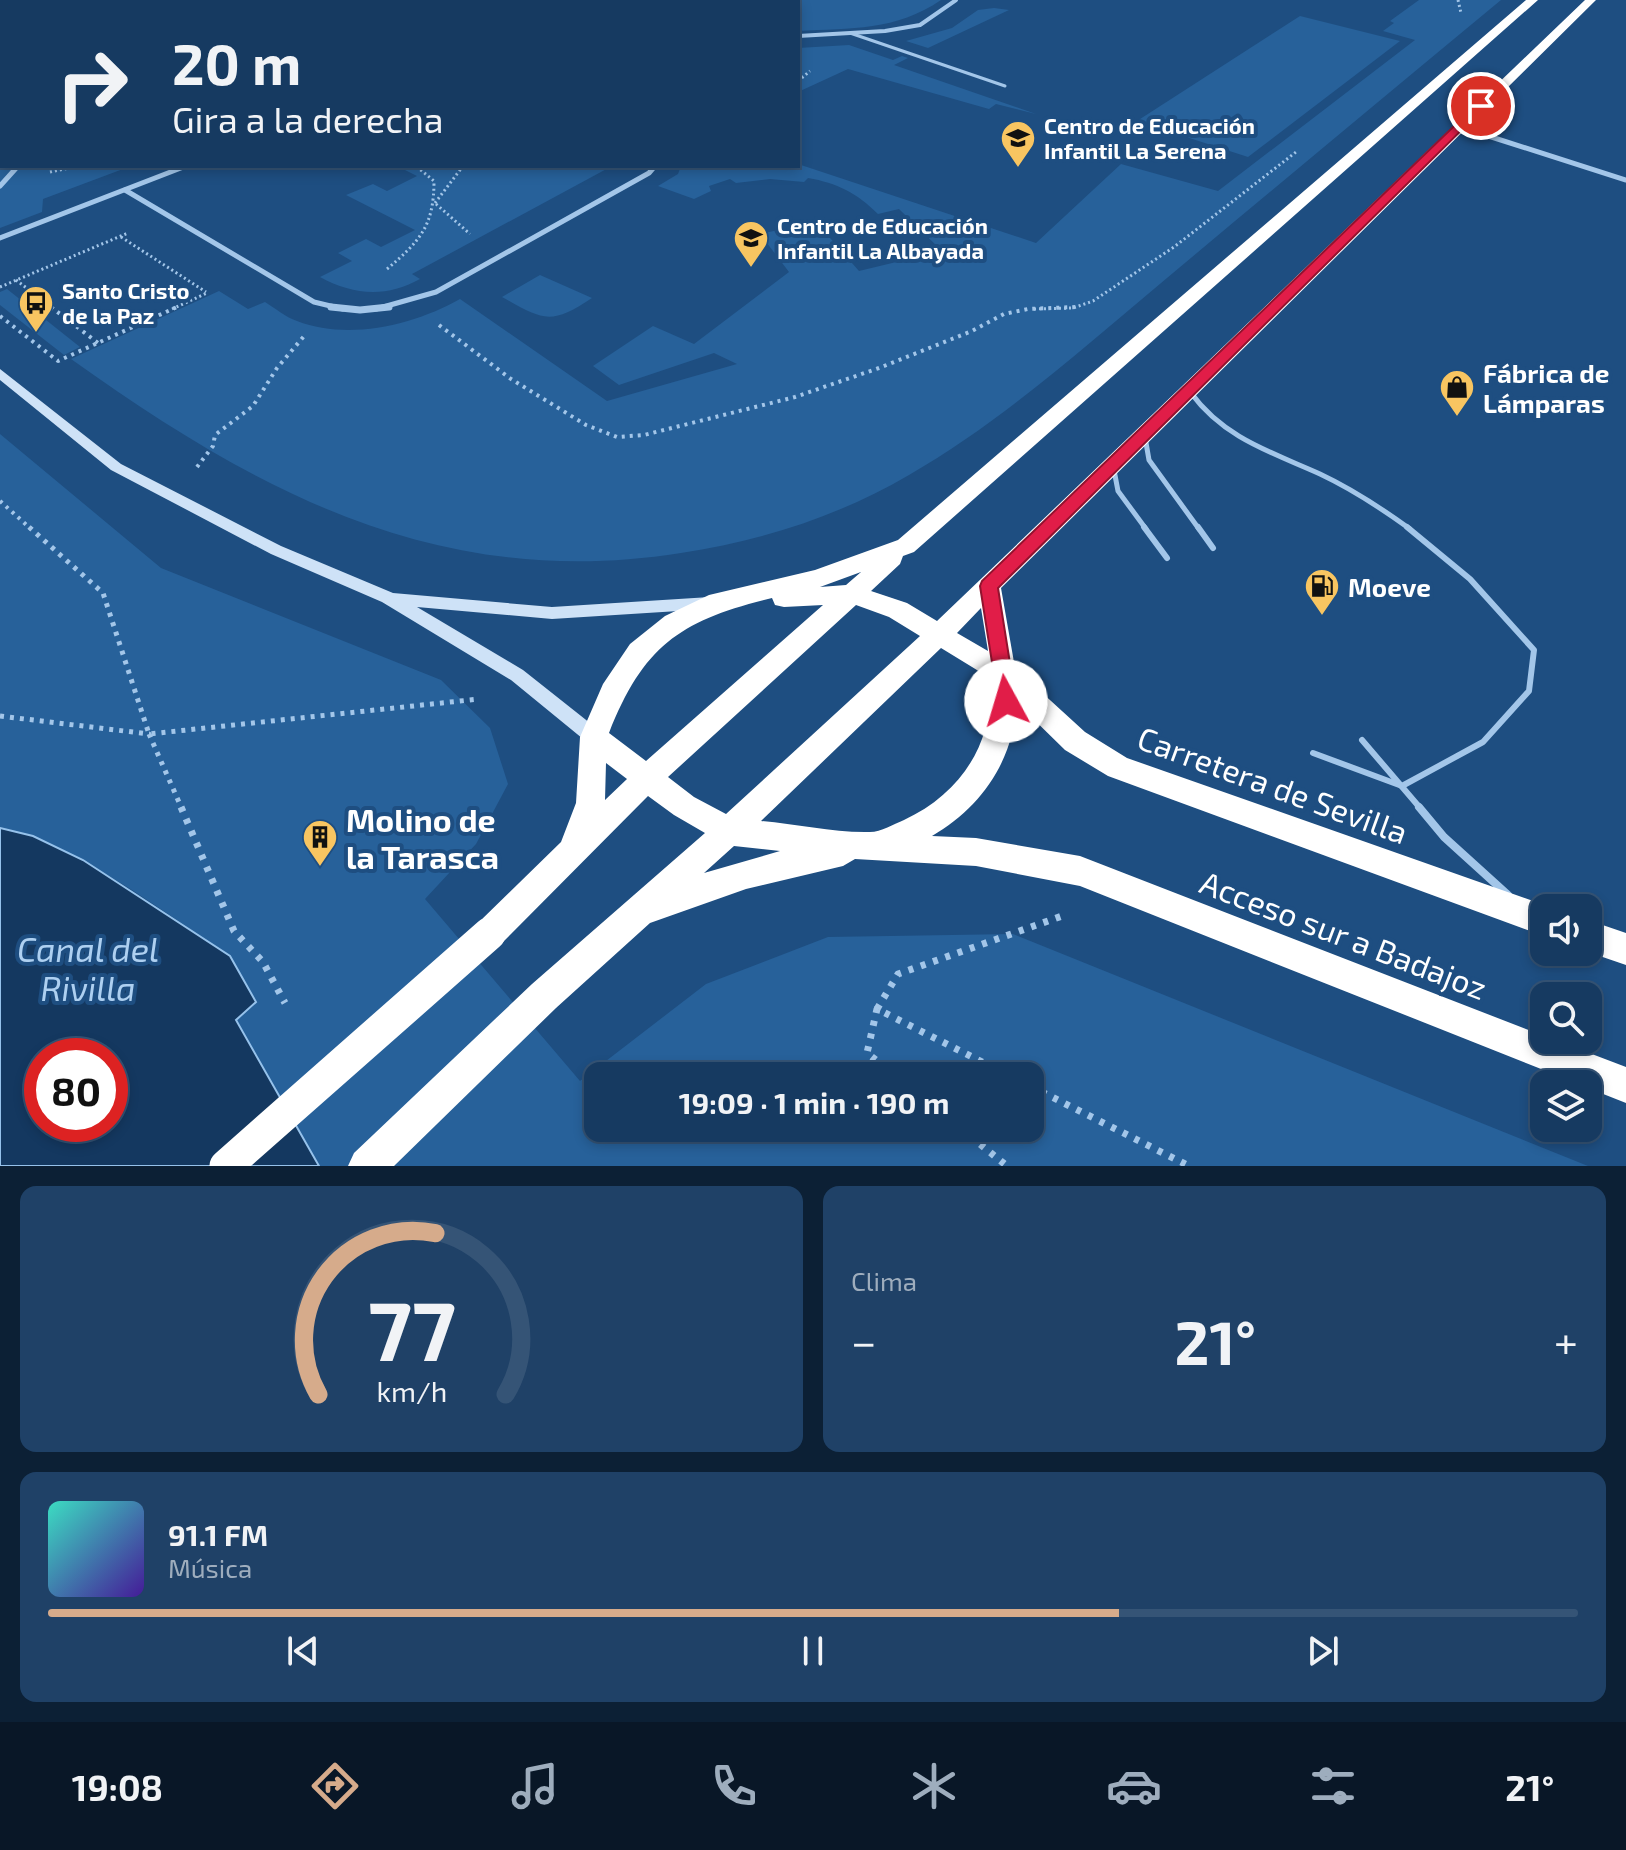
<!DOCTYPE html>
<html lang="es">
<meta charset="utf-8">
<style>
:root{--surface:#163a61;--page:#1f4167;--text:#f1f3f6;--muted:#9eadbd;--line:#355476;--accent:#d6ab8b}
body{margin:0;font-family:"Exo 2",sans-serif;background:var(--page);color:var(--text);height:100vh;display:flex;flex-direction:column;font-size:30px;white-space:nowrap}
*{box-sizing:border-box;margin:0}
p{font-size:26px;color:var(--muted)}
.icon{flex:none;width:44px;height:44px;fill:none;stroke:currentColor;stroke-width:2;stroke-linecap:round;stroke-linejoin:round}
.map{position:relative;height:1166px;overflow:hidden}
.sheet{display:flex;flex-direction:column;gap:20px;padding:20px;background:#0c2035;flex:1}
.sheet>*{flex:none}
.hud{position:absolute;left:0px;top:0px;width:800px;height:168px;box-shadow:0 4px 12px #0003,0 0 0 2px var(--line);background:#163a61;color:var(--text);overflow:hidden}
.tools{position:absolute;left:1530px;top:894px;display:grid;gap:16px}
.tools a{display:grid;place-items:center;width:72px;height:72px;border-radius:16px;background:var(--surface);box-shadow:0 4px 12px #0003,0 0 0 2px var(--line);font-size:40px}
.speed{position:absolute;left:24px;top:1038px;display:flex;gap:16px;font-size:40px;font-weight:700;text-align:center}
.speed>*{display:grid;place-content:center;width:104px;height:104px;border-radius:50%;background:var(--surface);box-shadow:0 4px 12px #0003,0 0 0 2px var(--line);line-height:1}
.speed .limit{border:12px solid #d22;background:#fff;color:#111}
.pin{position:absolute;display:grid;place-items:center;width:68px;height:68px;color:#fff;margin:-34px;border:4px solid #fff;border-radius:50%;box-shadow:0 2px 8px #0007}
.me{position:absolute;width:88px;margin:-44px;rotate:354deg;stroke-linejoin:round;filter:drop-shadow(0 0 6px #0008)}
.turn{display:flex;align-items:center;gap:28px;height:168px;padding:0 40px;font-size:36px}
.turn .icon{width:104px;height:104px;stroke-width:2.5}
.turn b{display:block;font-size:56px;line-height:68px}
.big{font-size:60px;font-weight:700;line-height:1.1}
.sheet .tile{flex:1;display:flex;flex-direction:column;justify-content:center;gap:12px;min-width:0;padding:0 28px;border-radius:16px;background:var(--page)}
.sheet .dial{align-items:center;gap:0}
.dial svg{height:208px;overflow:visible;fill:none;stroke:var(--line);stroke-width:7;stroke-linecap:round;text-anchor:middle}
.dial text{fill:var(--text);stroke:none}
.song{display:flex;align-items:center;gap:24px}
.cover{width:96px;height:96px;border-radius:12px;background:linear-gradient(135deg,hsl(170 70% 55%),hsl(260 70% 35%))}
.played{height:8px;border-radius:4px;background:linear-gradient(90deg,var(--accent) 70%,var(--line) 70%)}
.keys{display:flex;justify-content:space-around;direction:ltr}
.heat{display:flex;justify-content:space-between;align-items:center;font-size:44px;direction:ltr}
.sheet .tiles{flex:1;display:grid;gap:20px;grid-template-columns:1fr 1fr}
.tile:last-child{grid-column:span 2}
.trip{position:absolute;left:584px;top:1062px;width:460px;height:80px;border-radius:16px;background:var(--surface);box-shadow:0 4px 12px #0003,0 0 0 2px var(--line);font-weight:700;line-height:80px;text-align:center}
.dock{display:flex;height:128px;justify-content:space-around;align-items:center;background:#091727;color:var(--muted)}
.dock .icon{width:56px;height:56px}
.dock .current{color:var(--accent)}
.dock b{font-size:36px;color:var(--text)}
.map>svg:first-child{display:block}
.green{fill:#27619a;fill-rule:evenodd}
.water{fill:#143860;stroke:#96c2eb;stroke-width:2;fill-rule:evenodd}
.lines{fill:none;stroke-linecap:round;stroke-linejoin:round}
.path-far3{stroke:#a3c6e9;stroke-width:3;stroke-dasharray:2 3;stroke-linecap:butt}
.path-far2{stroke:#a3c6e9;stroke-width:4;stroke-dasharray:3 5;stroke-linecap:butt}
.path-far1{stroke:#a3c6e9;stroke-width:5;stroke-dasharray:4 6;stroke-linecap:butt}
.path{stroke:#a3c6e9;stroke-width:7;stroke-dasharray:5 8;stroke-linecap:butt}
.lane-far3{stroke:#a3c6e9;stroke-width:3}
.lane-far2{stroke:#a3c6e9;stroke-width:5}
.lane-far1{stroke:#a3c6e9;stroke-width:6}
.lane{stroke:#a3c6e9;stroke-width:8}
.street-far2{stroke:#a3c6e9;stroke-width:4}
.street-far1{stroke:#a3c6e9;stroke-width:5}
.street{stroke:#a3c6e9;stroke-width:7}
.secondary{fill:#cee2f7;fill-rule:evenodd}
.highway{fill:#fff;fill-rule:evenodd}
.highway-bridge{stroke:#fff;stroke-width:33}
.route{fill:#e11d48;stroke:#92132f;stroke-width:2}
.labels{text-anchor:middle;dominant-baseline:central;stroke-width:8;stroke-linejoin:round;paint-order:stroke}
.far-poi-label{font-size:22px;font-weight:bold;fill:#fff;stroke:#1e4e81;text-anchor:start}
.poi-label{font-size:26px;font-weight:bold;fill:#fff;stroke:#1e4e81;text-anchor:start}
.near-street-label{font-size:32px;fill:#fff;stroke:#1e4e81}
.near-poi-label{font-size:32px;font-weight:bold;fill:#fff;stroke:#1e4e81;text-anchor:start}
.near-water-label{font-size:34px;font-style:italic;fill:#aed0f1;stroke:#1e4e81}
</style>
<div class="map">
<svg width="1626" height="1166" viewBox="0 0 1626 1166">
<rect width="100%" height="100%" fill="#1e4e81"/>
<g class="green">
<path d="M398 0H941C896 31 851 28 798 31V2Z"/>
<path d="M1419 0H1501C1389 93 1278 185 1167 278 1084 347 1003 421 909 475 839 516 761 541 681 553 441 591 260 494 71 359L219 291 248 309 265 302C275 308 285 317 297 321 348 341 414 325 460 299L607 401 737 364 714 353 619 385 593 366 653 326 694 344 789 272 760 234 816 222 859 271 942 251 899 209 878 214C857 193 837 183 808 178L804 182 770 179 736 183 730 179 709 186 711 191 694 199 658 186 678 174 681 166 798 164 1036 243 1121 164 1218 191 1415 40 1383 31 1394 23 1390 21Z"/>
<polygon points="994,8 1009,10 928,48 906,41 952,28 978,10"/>
<polygon points="1300,16 1400,41 1248,157 1137,121"/>
<polygon points="849,45 893,60 902,56 908,58 894,65 1036,114 996,104 989,109 848,69 798,92 798,48"/>
<polygon points="0,127 2,166 131,166 43,199 42,212 0,228"/>
<path d="M397 166H612L412 274 420 279C386 298 353 295 320 277L352 261 338 253 366 239 381 247 415 230 346 195 373 184 387 191 417 176Z"/>
<path d="M540 275 592 298C550 326 543 320 502 297Z"/>
<polygon points="7,289 80,347 64,355 0,305 0,292"/>
<path d="M0 434 161 568 441 680 490 728 508 784 476 844 425 899 580 1081 706 984 828 937 1013 934 1588 1166H319L236 1019 230 956C157 908 85 850 0 828ZM598 1076H1030V1128H598Z"/>
</g>
<path class="water" d="M0 828 33 836 83 860 230 956 256 1002 236 1020 319 1166H0ZM42 1056H110V1124H42Z"/>
<g class="lines">
<g class="path-far3">
<polyline points="1458,0 1461,13"/>
<polyline points="798,81 810,71"/>
<polyline points="50,172 79,166"/>
<polyline points="435,203 463,166"/>
<polyline points="436,204 470,234"/>
<polyline points="121,237 206,292"/>
<path d="M387 269C420 241 434 226 434 181L416 166"/>
<polyline points="16,280 54,309"/>
<polyline points="0,287 128,233"/>
<polyline points="172,309 207,293"/>
<polyline points="1034,309 1073,308 1093,301 1174,247 1296,152"/>
</g>
<g class="path-far2">
<polyline points="51,307 98,343"/>
<polyline points="0,316 58,361 177,307"/>
<polyline points="439,325 511,379 586,425 617,437 644,435 795,397 879,368 972,331 1004,314 1028,309 1076,307"/>
<polyline points="197,467 213,446 215,435 253,406 277,368 305,335"/>
<polyline points="0,501 31,529"/>
</g>
<g class="path-far1">
<polyline points="29,527 103,593 149,734 479,699"/>
<polyline points="0,716 149,734 182,809"/>
</g>
<g class="path">
<polyline points="181,807 234,931 263,962 285,1003"/>
<polyline points="877,1009 898,974 1062,916"/>
<polyline points="896,1076 867,1053 877,1009 1010,1076"/>
<polyline points="1030,1086 1189,1166"/>
<polyline points="960,1128 1007,1166"/>
</g>
<polyline class="lane-far3" points="850,33 1005,86"/>
<g class="lane-far2">
<path d="M1191 393C1224 438 1271 452 1320 474 1352 489 1381 508 1410 529"/>
<polyline points="1145,437 1149,460 1199,529"/>
<polyline points="1114,470 1118,491 1146,529"/>
</g>
<g class="lane-far1">
<polyline points="1144,527 1167,558"/>
<polyline points="1198,527 1213,548"/>
<polyline points="1362,740 1421,809"/>
<polyline points="1313,753 1402,786 1483,742 1529,691 1534,650 1470,579 1407,527"/>
</g>
<polyline class="lane" points="1419,807 1444,837 1508,895"/>
<g class="street-far2">
<polyline points="109,2 153,0"/>
<polyline points="798,36 885,31 920,25 956,0"/>
<polyline points="1459,127 1488,136"/>
</g>
<g class="street-far1">
<polyline points="1482,134 1626,180"/>
<polyline points="0,186 18,166"/>
<polyline points="125,190 314,302 343,309"/>
<polyline points="0,238 186,166"/>
<polyline points="376,309 436,292 649,173 655,166"/>
</g>
<polyline class="street" points="331,307 360,310 389,307"/>
<polygon class="secondary" points="0,369 121,464 281,546 393,593 552,607 710,597 716,599 718,603 716,607 710,609 552,619 417,607 523,670 600,731 603,737 600,743 594,745 588,743 511,680 382,602 271,554 111,470 0,380"/>
<g class="highway">
<path d="M1526 0H1538L914 552 903 556 900 564 871 591 907 603 937 621 1585 0H1596L1001 588 1015 668 1085 732 1127 758 1553 908H1544V936L1108 776 1065 750 1016 702C1015 759 981 808 932 836L976 838 1080 856 1544 1036V1040H1555L1626 1067V1103L1588 1088V1084H1579L1080 886 976 866 855 859 843 866 746 889 650 923 556 1008 394 1166H348L354 1153 532 984 705 833 674 815 648 796 500 945 489 950 478 945 473 934 478 923 561 842 576 803 580 737 603 684 630 644 665 616 709 595 815 570 898 540ZM861 572 846 585 820 587ZM772 598 775 605 784 607 823 605 646 761 609 733C644 644 682 620 772 598ZM856 605 889 617 920 636 726 814 694 797 668 777ZM981 608 988 651 957 633ZM941 648 990 678C995 741 962 793 904 820 894 824 881 832 870 832 835 833 796 824 761 821ZM606 763 627 779 605 800ZM734 846 780 851 704 873Z"/>
<polygon points="1588,920 1626,933 1626,965 1588,952"/>
</g>
<polyline class="highway-bridge" points="226,1166 489,934"/>
</g>
<polygon class="route" points="1478,103 1486,106 998,588 1016,701 1013,707 1006,709 999,707 980,586 982,581"/>
<defs>
<g id="school-pin" transform="scale(1.8)"><path d="M0 17L-7.5 6A9.5 9.5 0 1 1 7.5 6Z" fill="#f8c561" stroke="#1e4e81"/><path d="M0-5L7-2L0 1L-7-2ZM-4 1L0 2.5L4 1V4Q0 6-4 4Z" fill="#111"/></g>
<g id="bus-pin" transform="scale(1.8)"><path d="M0 17L-7.5 6A9.5 9.5 0 1 1 7.5 6Z" fill="#f8c561" stroke="#1e4e81"/><path d="M-5-6H5V4H4V6H2V4H-2V6H-4V4H-5ZM-3.5-4V0h7V-4ZM-3.5 1.2v1.5H-2V1.2ZM2 1.2v1.5H3.5V1.2Z" fill="#111"/></g>
<g id="shop-pin" transform="scale(1.8)"><path d="M0 17L-7.5 6A9.5 9.5 0 1 1 7.5 6Z" fill="#f8c561" stroke="#1e4e81"/><path d="M-5-2.5h2.3a2.7 3.5 0 0 1 5.4 0H5L5.5 6h-11ZM-1.5-2.5h3a1.5 2.3 0 0 0-3 0Z" fill="#111"/></g>
<g id="fuel-pin" transform="scale(1.8)"><path d="M0 17L-7.5 6A9.5 9.5 0 1 1 7.5 6Z" fill="#f8c561" stroke="#1e4e81"/><path d="M-5.5-6h7V0h2V4h1.3V-2.5L3-4.5l.8-.8L6-3V5H2.5V1h-1V6h-7ZM-4.2-4.7v3.2H.2V-4.7Z" fill="#111"/></g>
<g id="building-pin" transform="scale(1.8)"><path d="M0 17L-7.5 6A9.5 9.5 0 1 1 7.5 6Z" fill="#f8c561" stroke="#1e4e81"/><path d="M-4-6H4V6H1V3H-1V6H-4ZM-2.5-4.3h1.7v1.8h-1.7ZM.8-4.3h1.7v1.8H.8ZM-2.5-1h1.7V.8h-1.7ZM.8-1h1.7V.8H.8Z" fill="#111"/></g>
</defs>
<g fill-rule="evenodd">
<use href="#school-pin" x="1018" y="138"/>
<use href="#school-pin" x="751" y="238"/>
<use href="#bus-pin" x="36" y="303"/>
<use href="#shop-pin" x="1457" y="387"/>
<use href="#fuel-pin" x="1322" y="586"/>
<use href="#building-pin" x="320" y="837"/>
</g>
<g class="labels">
<g class="far-poi-label">
<text x="1044" y="125">Centro de Educación<tspan x="1044" dy="25">Infantil La Serena</tspan></text>
<text x="777" y="225">Centro de Educación<tspan x="777" dy="25">Infantil La Albayada</tspan></text>
<text x="62" y="290">Santo Cristo<tspan x="62" dy="25">de la Paz</tspan></text>
</g>
<g class="poi-label">
<text x="1483" y="372">Fábrica de<tspan x="1483" dy="30">Lámparas</tspan></text>
<text x="1348" y="586">Moeve</text>
</g>
<g class="near-street-label">
<text transform="translate(1273 784) rotate(20)">Carretera de Sevilla</text>
<text transform="translate(1344 934) rotate(21)">Acceso sur a Badajoz</text>
</g>
<g class="near-poi-label">
<text x="346" y="819">Molino de<tspan x="346" dy="37">la Tarasca</tspan></text>
</g>
<g class="near-water-label">
<text x="88" y="948">Canal del<tspan x="88" dy="39">Rivilla</tspan></text>
</g>
</g>
</svg>
<div class="tools">
<a><svg class="icon" aria-label="sound" viewBox="0 0 24 24"><path d="M4 9h4l5-4v14l-5-4H4zM17 9q2 3 0 6"/></svg></a>
<a><svg class="icon" aria-label="search" viewBox="0 0 24 24"><circle cx="10" cy="10" r="6"/><path d="M15 15l6 6"/></svg></a>
<a><svg class="icon" aria-label="layers" viewBox="0 0 24 24"><path d="M12 4l9 5-9 5-9-5zM3 14l9 5 9-5"/></svg></a>
</div>
<div class="speed"><div class="limit">80</div></div>
<div class="pin" style="left:1481px;top:106px;background:#d93025"><svg class="icon" aria-label="arrive" viewBox="0 0 24 24"><path d="M6 21V4h12l-3 4 3 4H6"/></svg></div>
<svg class="me" style="left:1006px;top:701px" viewBox="-20 -20 40 40"><circle r="19" fill="#fff"/><path d="M0-13L10 11 0 6-10 11z" fill="#e11d48"/></svg>
<div class="trip">19:09 · 1 min · 190 m</div>
<div class="hud">
<div class="turn"><svg class="icon" aria-label="right" viewBox="0 0 24 24"><path d="M7 20v-9h11M14 6l5 5-5 5"/></svg><div><b>20 m</b>Gira a la derecha</div></div>
</div>
</div>
<section class="sheet">
<div class="tiles">
<div class="tile dial"><svg viewBox="0 0 100 80">
<path d="M14 69A42 42 0 1 1 86 69"/>
<path d="M14 69A42 42 0 0 1 59 7" stroke="#d6ab8b"/>
<text x="50" y="56" font-size="32" font-weight="700">77</text>
<text x="50" y="72" font-size="11">km/h</text>
</svg></div>
<div class="tile"><p>Clima</p>
<div class="heat"><a>−</a><b class="big">21°</b><a>+</a></div>
</div>
<div class="tile">
<div class="song"><i class="cover"></i><div><b>91.1 FM</b><p>Música</p></div></div>
<div class="played"></div>
<div class="keys"><svg class="icon" aria-label="previous" viewBox="0 0 24 24"><path d="M18 5L8 12l10 7zM5 5v14"/></svg><svg class="icon" aria-label="pause" viewBox="0 0 24 24"><path d="M8 5v14M16 5v14"/></svg><svg class="icon" aria-label="next" viewBox="0 0 24 24"><path d="M6 5l10 7-10 7zM19 5v14"/></svg></div>
</div>
</div>
</section>
<nav class="dock">
<b>19:08</b>
<svg class="icon current" aria-label="directions" viewBox="0 0 24 24"><path d="M12 3l9 9-9 9-9-9zM9 14v-3h6M13 9l2 2-2 2"/></svg>
<svg class="icon" aria-label="music" viewBox="0 0 24 24"><path d="M9 18V5l10-2v13"/><circle cx="6" cy="18" r="3"/><circle cx="16" cy="16" r="3"/></svg>
<svg class="icon" aria-label="phone" viewBox="0 0 24 24"><path d="M5 4h4l2 5-3 2q2 4 5 5l2-3 5 2v4C11 20 4 13 5 4z"/></svg>
<svg class="icon" aria-label="climate" viewBox="0 0 24 24"><path d="M12 3v18M4 7l16 10M4 17L20 7"/></svg>
<svg class="icon" aria-label="car" viewBox="0 0 24 24"><path d="M5 17H2v-5l4-1 3-4h7l3 4 3 1v5h-3M9 17h6M6 11h13"/><circle cx="7" cy="17" r="2"/><circle cx="17" cy="17" r="2"/></svg>
<svg class="icon" aria-label="filters" viewBox="0 0 24 24"><path d="M4 7h16M4 17h16"/><circle cx="9" cy="7" r="2"/><circle cx="15" cy="17" r="2"/></svg>
<b>21°</b>
</nav>
